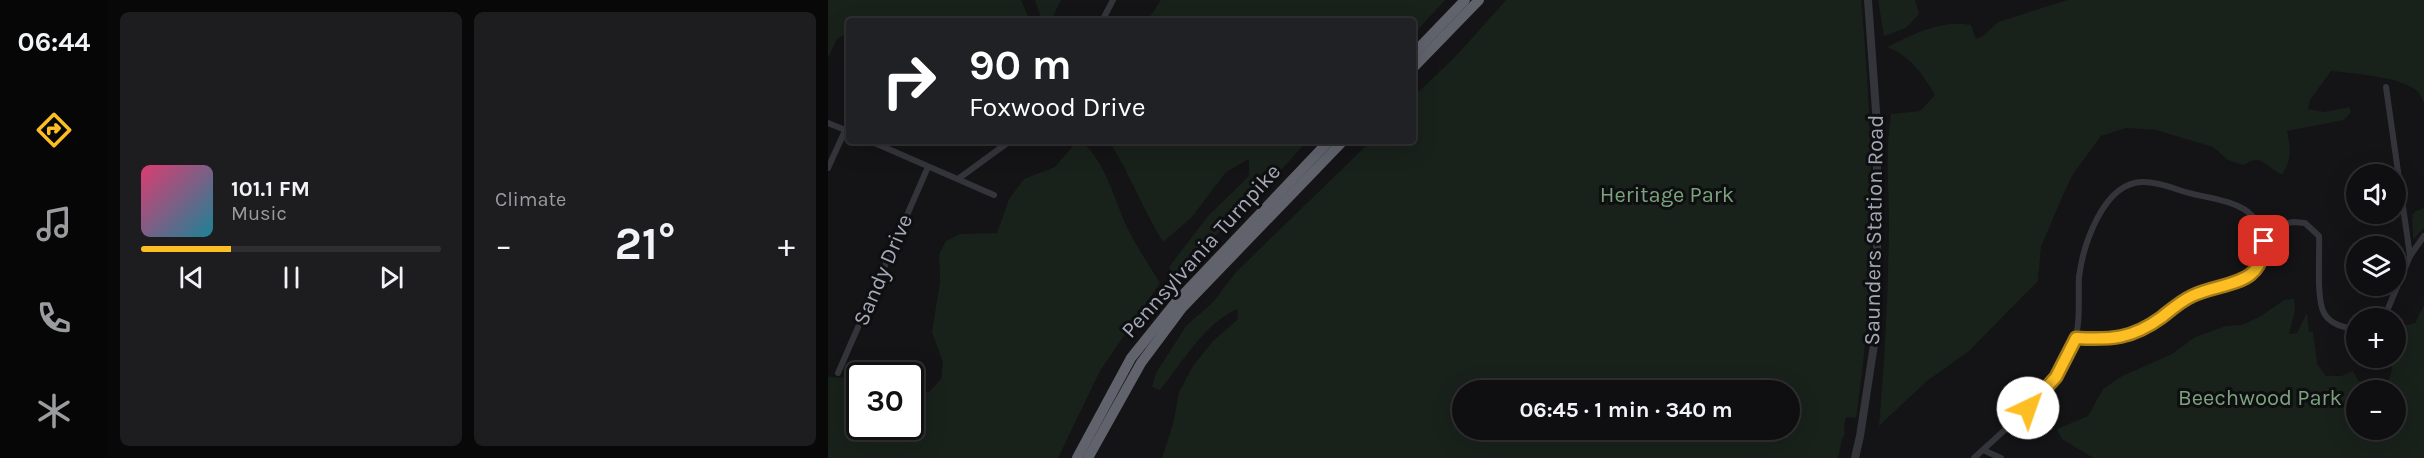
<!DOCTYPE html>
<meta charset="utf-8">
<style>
:root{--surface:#0f0e10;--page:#1d1c1e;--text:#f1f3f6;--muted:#9b9c9f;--line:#2f2e30;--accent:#fdbe24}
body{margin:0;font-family:Karla,sans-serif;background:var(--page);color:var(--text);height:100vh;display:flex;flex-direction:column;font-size:22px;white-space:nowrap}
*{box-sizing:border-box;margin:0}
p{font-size:20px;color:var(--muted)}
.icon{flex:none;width:33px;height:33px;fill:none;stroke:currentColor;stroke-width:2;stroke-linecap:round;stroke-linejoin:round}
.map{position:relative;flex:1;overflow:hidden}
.panel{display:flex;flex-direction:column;gap:12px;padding:12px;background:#080809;width:720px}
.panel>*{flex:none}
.top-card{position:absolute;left:18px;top:18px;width:570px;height:126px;border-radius:6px;box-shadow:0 6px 24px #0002,0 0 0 2px var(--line);background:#202124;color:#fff;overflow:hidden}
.buttons{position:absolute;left:1518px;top:164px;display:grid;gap:12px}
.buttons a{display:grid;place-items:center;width:60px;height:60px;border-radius:50%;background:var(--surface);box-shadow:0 6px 24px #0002,0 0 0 2px var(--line);font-size:30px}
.speed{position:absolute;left:18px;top:362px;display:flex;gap:12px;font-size:30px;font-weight:700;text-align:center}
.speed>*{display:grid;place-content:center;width:78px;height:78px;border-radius:50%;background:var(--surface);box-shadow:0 6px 24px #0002,0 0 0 2px var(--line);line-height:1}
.speed .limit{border:3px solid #111;border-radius:9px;background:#fff;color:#111}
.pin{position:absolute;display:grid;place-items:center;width:51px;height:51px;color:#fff;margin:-26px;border-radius:12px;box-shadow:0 3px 9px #0006}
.me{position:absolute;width:66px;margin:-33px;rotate:42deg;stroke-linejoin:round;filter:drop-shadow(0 0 4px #0008)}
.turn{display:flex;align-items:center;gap:21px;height:126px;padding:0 24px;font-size:27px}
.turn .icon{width:78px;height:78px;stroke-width:2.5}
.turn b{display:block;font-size:42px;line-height:51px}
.big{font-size:45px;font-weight:700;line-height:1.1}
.panel .tile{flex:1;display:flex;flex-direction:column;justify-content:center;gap:9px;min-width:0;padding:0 21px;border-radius:9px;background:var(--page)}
.song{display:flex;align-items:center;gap:18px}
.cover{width:72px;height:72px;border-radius:9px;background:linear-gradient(135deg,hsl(340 70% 55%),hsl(190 70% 35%))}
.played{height:6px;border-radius:3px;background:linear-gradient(90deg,var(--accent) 30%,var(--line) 30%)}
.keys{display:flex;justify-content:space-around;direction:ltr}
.heat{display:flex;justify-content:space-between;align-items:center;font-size:33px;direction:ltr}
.panel .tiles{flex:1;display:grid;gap:12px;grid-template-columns:repeat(2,1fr)}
.trip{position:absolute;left:624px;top:380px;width:348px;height:60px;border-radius:30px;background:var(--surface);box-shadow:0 6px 24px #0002,0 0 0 2px var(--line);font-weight:700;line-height:60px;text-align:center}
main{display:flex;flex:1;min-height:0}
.tab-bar{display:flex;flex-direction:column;width:108px;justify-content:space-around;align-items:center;background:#060606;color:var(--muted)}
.tab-bar .icon{width:42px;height:42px}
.tab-bar .current{color:var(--accent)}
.tab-bar b{font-size:27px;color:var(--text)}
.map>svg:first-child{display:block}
.green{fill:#19211b;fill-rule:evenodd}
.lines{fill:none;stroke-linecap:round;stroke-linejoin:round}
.minor{stroke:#34353b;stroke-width:6}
.tertiary{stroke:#34353b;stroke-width:8}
.motorway{stroke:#60636c;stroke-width:10}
.route-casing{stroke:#a47c17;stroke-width:15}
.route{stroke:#fdbe24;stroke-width:10}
.labels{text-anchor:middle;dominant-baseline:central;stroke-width:6;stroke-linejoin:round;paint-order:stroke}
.park-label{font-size:22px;fill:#7aa37e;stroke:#0f0e10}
.street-label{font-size:22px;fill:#a4a9b7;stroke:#0f0e10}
</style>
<main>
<nav class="tab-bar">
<b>06:44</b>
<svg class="icon current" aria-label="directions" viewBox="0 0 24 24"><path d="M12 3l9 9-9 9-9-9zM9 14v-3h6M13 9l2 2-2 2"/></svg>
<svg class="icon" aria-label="music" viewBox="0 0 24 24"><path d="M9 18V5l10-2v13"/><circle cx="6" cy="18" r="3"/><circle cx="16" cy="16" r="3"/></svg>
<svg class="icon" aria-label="phone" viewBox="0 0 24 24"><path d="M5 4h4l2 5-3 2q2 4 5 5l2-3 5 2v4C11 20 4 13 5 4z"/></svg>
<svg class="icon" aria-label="climate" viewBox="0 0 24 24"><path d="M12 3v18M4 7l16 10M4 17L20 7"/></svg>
</nav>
<section class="panel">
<div class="tiles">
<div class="tile">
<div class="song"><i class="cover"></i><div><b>101.1 FM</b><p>Music</p></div></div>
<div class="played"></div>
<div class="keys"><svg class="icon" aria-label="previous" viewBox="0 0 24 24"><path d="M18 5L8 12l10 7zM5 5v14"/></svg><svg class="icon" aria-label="pause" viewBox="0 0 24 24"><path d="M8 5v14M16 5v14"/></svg><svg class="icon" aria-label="next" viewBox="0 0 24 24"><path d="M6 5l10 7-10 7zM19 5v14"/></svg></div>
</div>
<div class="tile"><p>Climate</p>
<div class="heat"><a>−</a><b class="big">21°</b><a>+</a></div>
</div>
</div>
</section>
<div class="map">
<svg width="1596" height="458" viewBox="0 0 1596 458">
<rect width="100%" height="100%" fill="#141315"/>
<g class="green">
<polygon points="0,0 193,0 202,21 21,21 21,37 16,35 9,39 0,58"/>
<polygon points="207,0 233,0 223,21 214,21"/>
<polygon points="333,0 617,0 585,35 585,21 319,21"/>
<path d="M678 0H1033C1046 137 1049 282 1028 418L1018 417 1016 428 1017 434 1014 439 1010 458H334L345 424 351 392 365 366 385 341 410 319 409 309C376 324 354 363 332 390L324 387 328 373 358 326 385 302 408 272 543 141H585V97L627 57ZM634 390H962V429H634Z"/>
<polygon points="1050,0 1087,0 1091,14 1078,28 1056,36"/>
<path d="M1239 0H1596V103C1594 99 1592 93 1589 91 1574 77 1523 73 1503 71L1482 100 1480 109 1497 112 1521 107 1523 112 1516 120 1459 131C1463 149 1464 159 1454 175 1437 166 1434 153 1415 165L1400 160 1385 147 1328 130 1298 128 1273 136 1245 174 1235 195 1213 247 1210 281 1141 351 1099 381 1051 426C1057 360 1060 294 1061 228 1061 190 1057 152 1063 114L1092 111 1107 95C1094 73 1083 57 1059 47 1085 34 1114 19 1143 25L1148 39 1155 36 1170 22Z"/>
<path d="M249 141H253C278 162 286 199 299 227 308 246 321 265 332 283L272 371 230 458H0V376C10 378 16 380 23 371L44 375H32V426H82L83 390 91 394 101 392 113 379 115 363 104 332 112 282 111 254 118 241 132 234 169 233 181 199 196 179 227 167Z"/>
<path d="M281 141H479L445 179 344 279 341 267 380 216 421 176V159L398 172 364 217 335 242C315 210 302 174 281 141Z"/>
<polygon points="1596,208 1596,228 1585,239 1584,215 1588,211"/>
<polygon points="1466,299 1467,311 1461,334 1469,333 1479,313 1481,332 1485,331 1489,364 1498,376 1513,376 1525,371 1530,380 1546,390 1528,390 1528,429 1568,429 1568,390 1547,390 1558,387 1563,374 1565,357 1568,357 1571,327 1587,323 1596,305 1596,458 1265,458 1234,439 1229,429 1260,416 1275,389 1294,376 1344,354 1367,337 1398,326 1414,325 1433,316 1456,300"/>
</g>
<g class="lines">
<g class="minor">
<polyline points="274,21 285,0"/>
<polyline points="1558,87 1582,256"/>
<polyline points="0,123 20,131"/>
<polyline points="42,141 166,195"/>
<polyline points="0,168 21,122"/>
<polyline points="130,179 182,141"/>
<path d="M1436 228 1465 222 1477 223 1491 236C1492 254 1488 299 1496 313 1502 324 1517 329 1528 328"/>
<polyline points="1551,318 1559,311 1582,256 1596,236"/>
<polyline points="10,373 100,167"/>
<polyline points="1155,450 1173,458"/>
<path d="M1146 458C1186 421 1224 392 1246 341 1253 326 1250 295 1251 277 1255 246 1275 182 1315 182 1327 182 1340 186 1351 190 1373 198 1401 198 1420 212 1426 217 1431 223 1436 228 1436 244 1437 260 1426 272 1414 286 1395 285 1379 290 1348 300 1329 326 1299 337 1283 342 1264 339 1248 338"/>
</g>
<polyline class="tertiary" points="1027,458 1032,436 1049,325 1049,125 1040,0"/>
<g class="motorway">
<polyline points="585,54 637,0"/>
<polyline points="585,68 651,0"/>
<polyline points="249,458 303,358 348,302 501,141"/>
<polyline points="260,458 313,363 354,308 515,141"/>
</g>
</g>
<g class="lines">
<g class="route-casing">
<path id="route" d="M1200 408 1228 377 1248 338C1283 340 1304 339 1334 317 1344 309 1353 301 1364 296 1396 281 1436 288 1436 241"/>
</g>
<use href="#route" class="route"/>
</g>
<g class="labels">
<g class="park-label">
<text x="839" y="195">Heritage Park</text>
<text x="1432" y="398">Beechwood Park</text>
</g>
<g class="street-label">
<text transform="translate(1046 230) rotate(-89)">Saunders Station Road</text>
<text transform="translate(373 251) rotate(-48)">Pennsylvania Turnpike</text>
<text transform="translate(55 270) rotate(-67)">Sandy Drive</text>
</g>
</g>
</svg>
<div class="buttons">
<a><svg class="icon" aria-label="sound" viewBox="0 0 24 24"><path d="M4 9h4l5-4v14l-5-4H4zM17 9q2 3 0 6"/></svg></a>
<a><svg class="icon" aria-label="layers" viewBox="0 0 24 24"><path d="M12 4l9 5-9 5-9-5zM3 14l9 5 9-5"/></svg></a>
<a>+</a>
<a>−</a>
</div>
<div class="speed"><div class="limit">30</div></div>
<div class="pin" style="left:1436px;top:241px;background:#d93025"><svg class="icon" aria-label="arrive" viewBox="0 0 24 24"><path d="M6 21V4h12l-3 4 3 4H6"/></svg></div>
<svg class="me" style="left:1200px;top:408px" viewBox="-20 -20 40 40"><circle r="19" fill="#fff"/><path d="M0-13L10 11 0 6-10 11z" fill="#fdbe24"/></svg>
<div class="trip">06:45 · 1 min · 340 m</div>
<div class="top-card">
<div class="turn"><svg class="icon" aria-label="right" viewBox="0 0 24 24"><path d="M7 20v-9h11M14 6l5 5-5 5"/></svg><div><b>90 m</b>Foxwood Drive</div></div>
</div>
</div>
</main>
